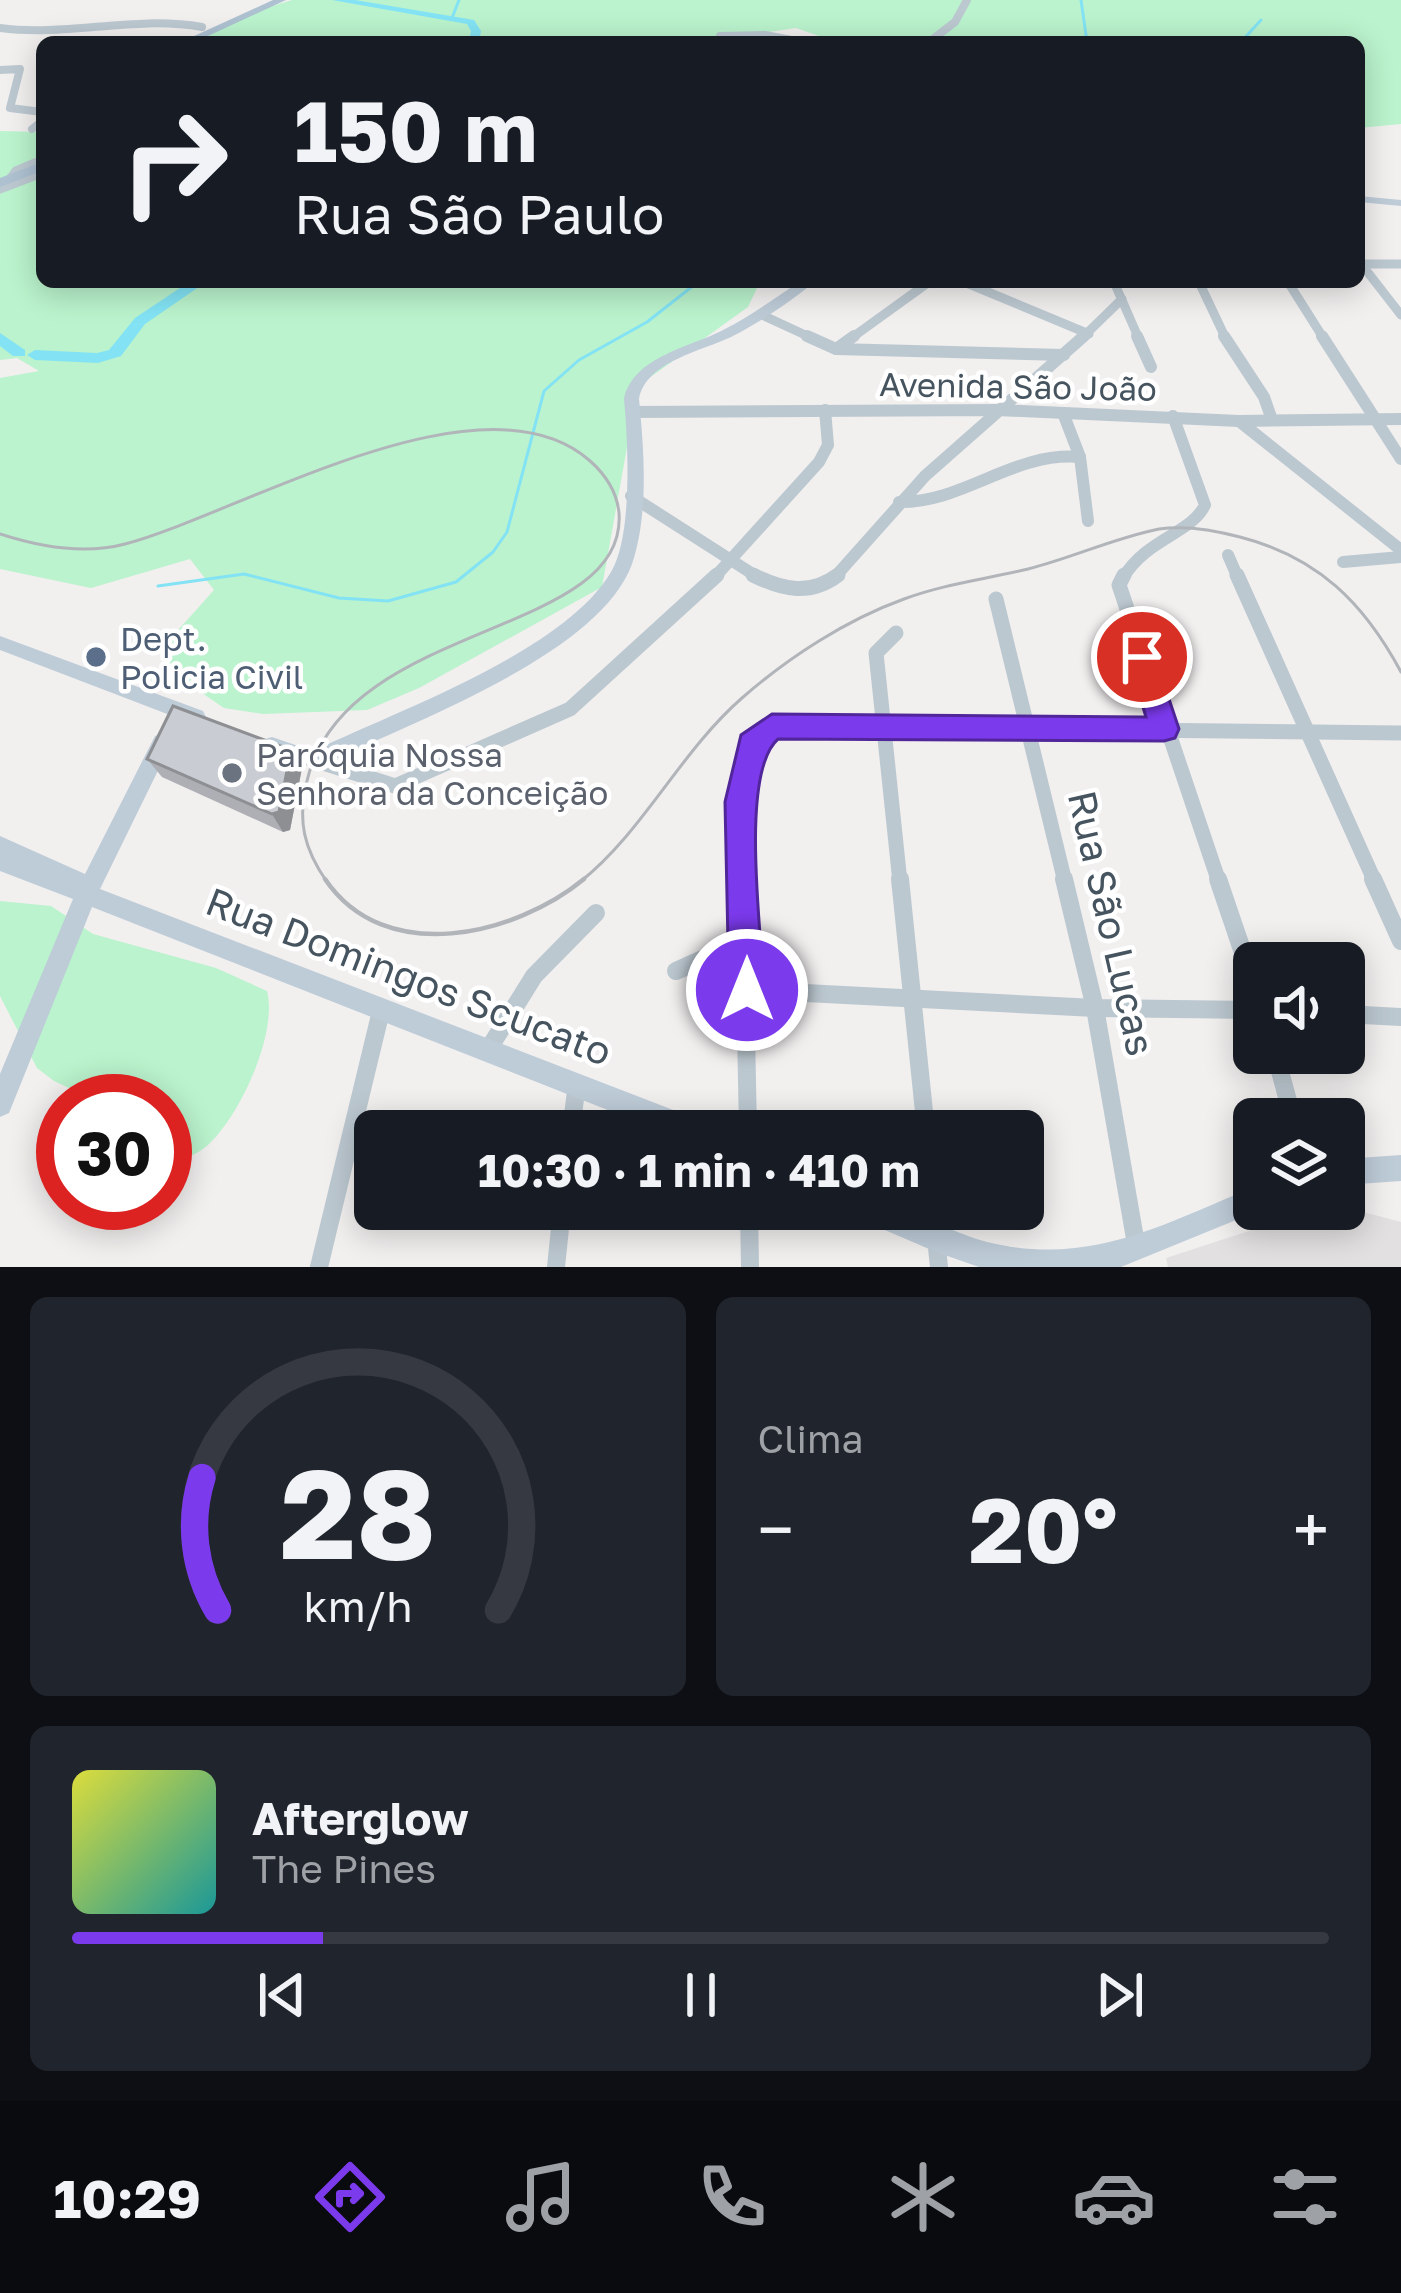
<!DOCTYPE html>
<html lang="pt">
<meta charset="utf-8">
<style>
:root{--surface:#171b24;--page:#20242c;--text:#f1f3f6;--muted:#9ea1a6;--line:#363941;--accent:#7c3aed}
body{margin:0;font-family:"Golos Text",sans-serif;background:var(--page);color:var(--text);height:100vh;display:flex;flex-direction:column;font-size:45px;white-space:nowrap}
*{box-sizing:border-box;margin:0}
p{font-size:39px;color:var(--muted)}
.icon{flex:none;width:66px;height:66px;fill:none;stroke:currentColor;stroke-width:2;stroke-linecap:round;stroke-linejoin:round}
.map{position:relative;height:1267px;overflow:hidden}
.details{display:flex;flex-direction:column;gap:30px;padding:30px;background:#0d0f14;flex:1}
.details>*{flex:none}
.banner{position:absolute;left:36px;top:36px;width:1329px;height:252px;border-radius:18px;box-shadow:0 6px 30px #0003;background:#171b24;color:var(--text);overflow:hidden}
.fabs{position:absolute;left:1233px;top:942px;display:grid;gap:24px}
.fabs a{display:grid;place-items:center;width:132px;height:132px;border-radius:18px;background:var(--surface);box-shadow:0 6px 30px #0003;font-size:60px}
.speed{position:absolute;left:36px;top:1074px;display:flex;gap:24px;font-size:60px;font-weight:700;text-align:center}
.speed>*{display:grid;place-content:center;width:156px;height:156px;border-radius:50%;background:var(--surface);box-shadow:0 6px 30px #0003;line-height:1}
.speed .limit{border:18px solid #d22;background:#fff;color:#111}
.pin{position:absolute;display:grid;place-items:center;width:102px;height:102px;color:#fff;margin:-51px;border:6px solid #fff;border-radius:50%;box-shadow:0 3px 12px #0007}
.me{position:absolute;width:132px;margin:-66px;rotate:0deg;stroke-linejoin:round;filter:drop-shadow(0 0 9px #0008)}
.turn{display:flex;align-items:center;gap:42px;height:252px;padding:0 60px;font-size:54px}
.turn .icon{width:156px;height:156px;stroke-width:2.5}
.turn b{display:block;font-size:84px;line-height:102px}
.big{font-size:90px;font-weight:700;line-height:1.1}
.details .card{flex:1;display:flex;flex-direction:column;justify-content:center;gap:18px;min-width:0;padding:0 42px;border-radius:18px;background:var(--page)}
.details .dial{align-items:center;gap:0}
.dial svg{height:312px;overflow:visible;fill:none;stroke:var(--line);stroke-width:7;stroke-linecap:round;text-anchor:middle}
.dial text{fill:var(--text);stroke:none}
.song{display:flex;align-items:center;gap:36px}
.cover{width:144px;height:144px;border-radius:18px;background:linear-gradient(135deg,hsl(60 70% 55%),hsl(180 70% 35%))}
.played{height:12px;border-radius:6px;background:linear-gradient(90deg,var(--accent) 20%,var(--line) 20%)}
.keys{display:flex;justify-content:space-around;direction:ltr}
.heat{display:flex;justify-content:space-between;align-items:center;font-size:66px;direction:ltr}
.details .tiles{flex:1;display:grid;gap:30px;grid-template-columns:1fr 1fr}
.card:last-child{grid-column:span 2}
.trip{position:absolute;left:354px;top:1110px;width:690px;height:120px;border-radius:18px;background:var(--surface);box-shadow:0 6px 30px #0003;font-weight:700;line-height:120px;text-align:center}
.menu{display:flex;height:192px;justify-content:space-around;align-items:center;background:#090b0e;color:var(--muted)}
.menu .icon{width:84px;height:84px}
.menu .active{color:var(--accent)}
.menu b{font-size:54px;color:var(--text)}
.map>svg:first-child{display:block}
.education{fill:#e3e0e1}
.green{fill:#baf3cd}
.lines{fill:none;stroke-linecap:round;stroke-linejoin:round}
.stream{stroke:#83e3f4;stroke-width:3}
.river{fill:#83e3f4;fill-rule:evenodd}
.street-far4{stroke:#bcc8d0;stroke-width:8}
.street-far3{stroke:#bcc8d0;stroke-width:9}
.street-far2{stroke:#bcc8d0;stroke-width:12}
.street-far1{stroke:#bcc8d0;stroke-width:15}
.street{stroke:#bcc8d0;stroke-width:18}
.secondary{fill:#beccd8;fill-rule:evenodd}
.primary{fill:#adc1d1;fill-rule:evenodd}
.rail-far1{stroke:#b1b5ba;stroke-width:3}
.rail{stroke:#b1b5ba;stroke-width:4.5}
.wall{fill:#adafb5}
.shaded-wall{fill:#8d8f93}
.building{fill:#c9ccd2;stroke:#8d8f93;stroke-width:3}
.route{fill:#7c3aed;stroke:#51269a;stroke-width:3}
.service-dot{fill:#5c6f8a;stroke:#fff;stroke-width:4.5}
.worship-dot{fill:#6b7280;stroke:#fff;stroke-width:4.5}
.labels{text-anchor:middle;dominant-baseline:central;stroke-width:9;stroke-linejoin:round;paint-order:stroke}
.street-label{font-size:33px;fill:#46545f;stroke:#fff}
.service-label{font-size:33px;fill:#4e5e75;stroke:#fff;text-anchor:start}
.worship-label{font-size:33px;fill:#5b616d;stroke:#fff;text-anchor:start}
.near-street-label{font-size:39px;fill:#46545f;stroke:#fff}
</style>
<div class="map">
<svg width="1401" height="1267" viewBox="0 0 1401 1267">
<rect width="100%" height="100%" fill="#f2efef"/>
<polygon class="education" points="1317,1209 1350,1227 1352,1209 1401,1222 1401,1267 1168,1267 1166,1258"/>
<g class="green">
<polygon points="292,0 1401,0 1401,124 1359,128 1359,42 836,42 796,28 749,35 774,42 190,42 250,13"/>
<polygon points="0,131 42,132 42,282 760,282 748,307 638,386 602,587 419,688 367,710 263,714 224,708 170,671 161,657 163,647 214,590 190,559 91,588 0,569 0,378 39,371 17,358 0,360"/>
<path d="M0 901 51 906 93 934 216 968 267 991C278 1033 240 1116 208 1145 196 1156 181 1160 165 1162V1101H97L54 1081 37 1068 0 996Z"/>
</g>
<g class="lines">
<g class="stream">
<polyline points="1081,0 1087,42"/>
<polyline points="452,18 459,0"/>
<polyline points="1241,42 1261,20"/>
<polyline points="158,586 244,574 339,598 388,601 456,582 493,552 507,532 544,391 579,360 647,322 698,282"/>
</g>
<g class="river">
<polygon points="332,0 355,0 474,20 481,31 479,42 469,42 471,31 467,24"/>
<polygon points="189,282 206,282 145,324 121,356 98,363 35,360 27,355 35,350 97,353 109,350 135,318"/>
<polygon points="0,333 25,350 25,356 13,356 0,346"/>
</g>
<g class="street-far4">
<path d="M0 28C68 37 134 15 202 27"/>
<polyline points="720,36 765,35 802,42"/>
<polyline points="929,42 955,22 967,0"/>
<polyline points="0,70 20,69 10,108 42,112"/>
<polyline points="32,129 42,121"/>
</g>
<g class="street-far3">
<polyline points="10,179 16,171 42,160"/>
<polyline points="0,189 42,173"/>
<polyline points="1359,261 1401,315"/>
<polyline points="1359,264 1401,264"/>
<polyline points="964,282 1089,334"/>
<polyline points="1114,282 1139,339"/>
<polyline points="1199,282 1226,339"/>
<polyline points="1288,282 1324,339"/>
<polyline points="760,314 814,339"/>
<polyline points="850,339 929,282"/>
<polyline points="1081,339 1122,299"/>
</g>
<g class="street-far2">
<polyline points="807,336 836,349 1064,355"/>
<polyline points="1137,336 1151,367"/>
<polyline points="1224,336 1264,397 1271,417"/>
<polyline points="1322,336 1401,459"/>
<polyline points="836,349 854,336"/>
<polyline points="634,412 997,410 1239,421 1401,419"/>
<polyline points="1063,413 1080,457 1088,521"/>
<polyline points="1239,421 1401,550"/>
<polyline points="631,496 759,578"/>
<path d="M899 502C964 503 1014 451 1080 457"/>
<polyline points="1228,555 1238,578"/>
<polyline points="1343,562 1401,557"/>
<polyline points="714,578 819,462 828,445 825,410"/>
<polyline points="834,578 925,476 1084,336"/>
<path d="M1123 578C1147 538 1191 534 1205 505L1173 416"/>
</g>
<g class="street-far1">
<path d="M753 575C783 590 810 596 838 575"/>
<polyline points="1124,575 1119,585 1219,882"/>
<polyline points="1237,575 1375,882"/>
<polyline points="996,599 1065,882"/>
<polyline points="896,633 876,653 900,882"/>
<polyline points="314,760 395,786 570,709 717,575"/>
<path d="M743 882C742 831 730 762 772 726L1401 733"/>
</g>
<g class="street">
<polyline points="743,879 748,1131"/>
<polyline points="900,879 926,1131"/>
<polyline points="1064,879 1095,1008 1137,1250"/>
<polyline points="1218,879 1254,985"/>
<polyline points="1373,879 1401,941"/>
<polyline points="676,971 716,953 748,959"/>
<polyline points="747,990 1095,1008 1254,1010"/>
<polyline points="1344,1014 1401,1017"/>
<polyline points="488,1050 534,976 596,913"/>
<polyline points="1275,1053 1293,1119"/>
<polyline points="571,1131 577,1083"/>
<polyline points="749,1209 750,1267"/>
<polyline points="933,1209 939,1267"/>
<polyline points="319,1267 381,1011"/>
<polyline points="556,1267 562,1209"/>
</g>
<g class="secondary">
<polygon points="1359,196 1401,200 1401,206 1359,202"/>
<path d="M799 282H814C791 302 761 321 733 336 703 351 646 361 639 399 644 450 649 514 632 564 599 656 405 724 321 766L314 768 265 751 262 745 265 739 272 737 313 751C396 711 564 652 611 572 633 536 628 441 624 399 633 356 692 347 725 329 751 316 775 298 799 282Z"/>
<polygon points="0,636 203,711 206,717 203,723 196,725 0,650"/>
<polygon points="162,734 169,736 172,742 100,889 694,1118 703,1122 707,1131 661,1131 92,907 9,1113 0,1117 0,1074 73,899 0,871 0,836 85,874 155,736"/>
<polygon points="1401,1155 1401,1181 1344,1185 1344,1159"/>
<path d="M1254 1187V1209H1263L1121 1267H979L936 1252 857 1218 853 1209C867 1209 885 1206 899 1210 929 1218 957 1234 987 1242 1090 1267 1161 1225 1254 1187Z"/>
</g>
<g class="primary">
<polygon points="273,0 286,0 195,42 181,42"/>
<polygon points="42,162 42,171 0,187 0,178"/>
</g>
<g class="rail-far1">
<path d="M0 534C40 547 84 555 125 544 241 513 481 367 589 460 605 474 617 492 619 513 628 638 344 620 307 781 297 821 304 849 327 882"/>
<path d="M580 882C644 831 680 752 742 698 789 657 846 620 904 599 944 584 987 579 1028 569 1072 558 1114 538 1159 529 1186 525 1214 530 1240 537 1318 557 1364 603 1401 672"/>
</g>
<path class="rail" d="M325 879C385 968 516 935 584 879"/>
</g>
<polygon class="wall" points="291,750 302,768 290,830 283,832 162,777 147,759"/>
<polygon class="shaded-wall" points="291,750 302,768 290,830 283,832 272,814"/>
<polygon class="building" points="173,706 291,750 279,812 272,814 147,759"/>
<path class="route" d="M1142 646 1155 657 1179 729 1175 738 1164 741 778 739C739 773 762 937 764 990L759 1003 747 1008 734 1003 729 990 725 802 741 735 772 714 1146 717 1128 657Z"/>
<circle class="service-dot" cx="96" cy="657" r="12"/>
<circle class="worship-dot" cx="232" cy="773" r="12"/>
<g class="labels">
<g class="street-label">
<text transform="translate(1018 386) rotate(1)">Avenida São João</text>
</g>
<g class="service-label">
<text x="120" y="638">Dept.<tspan x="120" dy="38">Policia Civil</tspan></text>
</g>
<g class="worship-label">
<text x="256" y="754">Paróquia Nossa<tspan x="256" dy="38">Senhora da Conceição</tspan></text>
</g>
<g class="near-street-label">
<text transform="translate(1112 923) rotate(77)">Rua São Lucas</text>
<text transform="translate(409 976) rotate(21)">Rua Domingos Scucato</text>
</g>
</g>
</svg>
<div class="fabs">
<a><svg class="icon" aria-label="sound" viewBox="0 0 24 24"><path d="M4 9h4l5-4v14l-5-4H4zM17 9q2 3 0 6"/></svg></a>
<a><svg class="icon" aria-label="layers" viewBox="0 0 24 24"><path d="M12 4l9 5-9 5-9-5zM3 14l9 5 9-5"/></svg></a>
</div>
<div class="speed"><div class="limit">30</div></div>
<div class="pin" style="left:1142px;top:657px;background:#d93025"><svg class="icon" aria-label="arrive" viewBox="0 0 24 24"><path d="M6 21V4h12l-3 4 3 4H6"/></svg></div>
<svg class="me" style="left:747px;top:990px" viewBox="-20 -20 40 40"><circle r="17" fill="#7c3aed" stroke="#fff" stroke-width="3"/><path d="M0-11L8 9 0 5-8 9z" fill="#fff"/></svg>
<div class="trip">10:30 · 1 min · 410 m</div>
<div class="banner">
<div class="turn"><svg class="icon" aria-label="right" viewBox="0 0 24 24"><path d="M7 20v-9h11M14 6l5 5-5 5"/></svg><div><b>150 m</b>Rua São Paulo</div></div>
</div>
</div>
<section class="details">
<div class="tiles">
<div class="card dial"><svg viewBox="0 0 100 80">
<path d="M14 69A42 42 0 1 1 86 69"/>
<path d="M14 69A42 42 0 0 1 10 35" stroke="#7c3aed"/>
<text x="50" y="56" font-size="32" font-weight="700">28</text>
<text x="50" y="72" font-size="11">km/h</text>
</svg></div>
<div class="card"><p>Clima</p>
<div class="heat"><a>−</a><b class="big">20°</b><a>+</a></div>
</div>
<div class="card">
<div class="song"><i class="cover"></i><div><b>Afterglow</b><p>The Pines</p></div></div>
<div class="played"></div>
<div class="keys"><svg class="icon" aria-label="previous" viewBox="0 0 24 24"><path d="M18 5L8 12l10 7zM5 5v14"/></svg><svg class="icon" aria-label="pause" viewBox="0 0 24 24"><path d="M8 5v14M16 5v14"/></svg><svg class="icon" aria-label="next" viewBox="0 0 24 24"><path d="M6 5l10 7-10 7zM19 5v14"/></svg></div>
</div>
</div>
</section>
<nav class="menu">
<b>10:29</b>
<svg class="icon active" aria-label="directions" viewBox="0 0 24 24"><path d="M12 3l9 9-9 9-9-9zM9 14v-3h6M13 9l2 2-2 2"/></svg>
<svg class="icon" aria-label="music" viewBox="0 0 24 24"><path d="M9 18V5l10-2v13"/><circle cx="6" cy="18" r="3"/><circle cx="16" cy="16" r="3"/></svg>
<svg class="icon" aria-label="phone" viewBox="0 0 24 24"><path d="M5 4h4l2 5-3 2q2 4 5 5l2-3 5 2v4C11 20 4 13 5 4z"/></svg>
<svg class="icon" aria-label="climate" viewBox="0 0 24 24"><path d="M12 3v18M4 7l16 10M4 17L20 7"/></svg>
<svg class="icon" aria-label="car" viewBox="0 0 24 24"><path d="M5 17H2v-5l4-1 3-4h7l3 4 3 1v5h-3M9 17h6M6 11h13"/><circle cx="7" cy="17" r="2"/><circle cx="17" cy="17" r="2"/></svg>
<svg class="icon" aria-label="filters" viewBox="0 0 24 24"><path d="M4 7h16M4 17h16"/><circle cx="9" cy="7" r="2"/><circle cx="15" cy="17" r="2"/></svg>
</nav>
